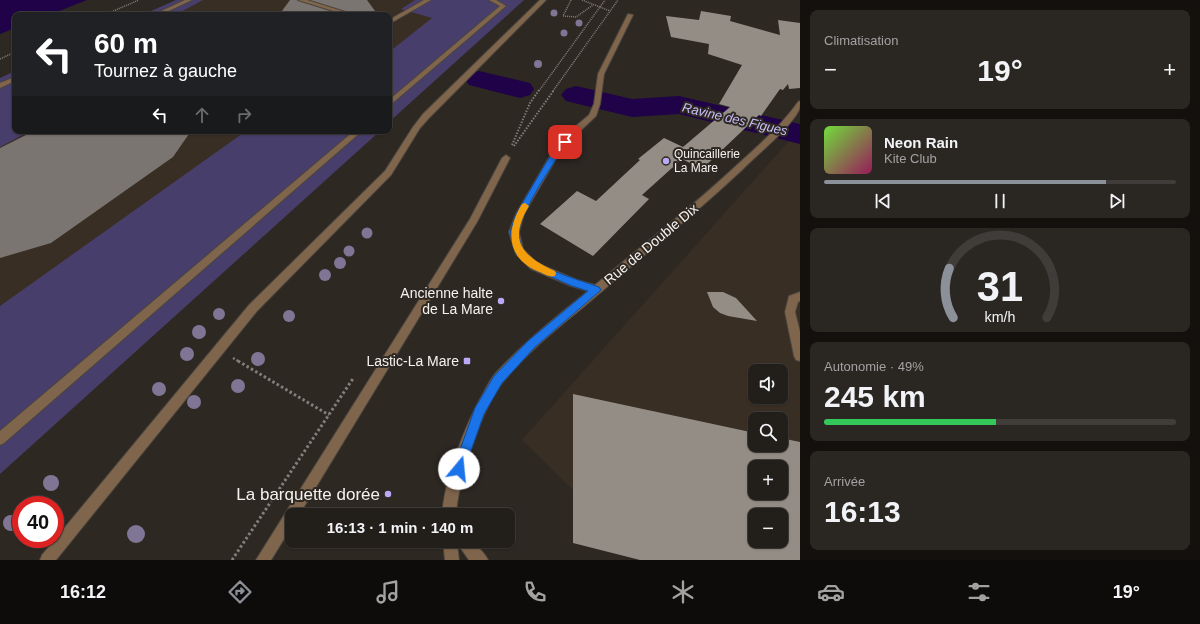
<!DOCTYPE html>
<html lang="fr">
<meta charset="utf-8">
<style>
:root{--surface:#221e1a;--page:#2a2723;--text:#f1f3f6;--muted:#a2a2a2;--line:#3f3c39;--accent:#8c9099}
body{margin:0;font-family:Helvetica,sans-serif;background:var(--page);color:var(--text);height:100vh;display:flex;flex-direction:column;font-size:15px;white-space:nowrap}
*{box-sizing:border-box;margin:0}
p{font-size:13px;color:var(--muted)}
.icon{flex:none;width:22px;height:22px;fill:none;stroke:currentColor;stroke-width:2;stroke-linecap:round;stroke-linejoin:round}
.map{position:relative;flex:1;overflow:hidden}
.panel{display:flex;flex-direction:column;gap:10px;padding:10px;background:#13100e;width:400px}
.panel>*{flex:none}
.banner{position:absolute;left:12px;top:12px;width:380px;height:122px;border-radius:8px;box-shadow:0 1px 3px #0004,0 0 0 1px var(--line);background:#202124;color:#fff;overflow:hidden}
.tools{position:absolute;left:748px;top:364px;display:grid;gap:8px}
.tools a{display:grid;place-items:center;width:40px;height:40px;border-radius:8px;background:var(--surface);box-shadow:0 1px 3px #0004,0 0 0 1px var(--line);font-size:20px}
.speed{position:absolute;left:12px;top:496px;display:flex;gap:8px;font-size:20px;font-weight:700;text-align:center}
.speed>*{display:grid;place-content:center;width:52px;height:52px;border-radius:50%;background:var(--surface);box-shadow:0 1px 3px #0004,0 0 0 1px var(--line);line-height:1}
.speed .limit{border:6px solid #d22;background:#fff;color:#111}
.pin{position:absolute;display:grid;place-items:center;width:34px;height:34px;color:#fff;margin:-17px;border-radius:8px;box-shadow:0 2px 6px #0006}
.me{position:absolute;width:44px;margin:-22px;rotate:17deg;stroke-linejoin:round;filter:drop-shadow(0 0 3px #0008)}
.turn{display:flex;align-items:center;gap:14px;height:84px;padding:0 16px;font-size:18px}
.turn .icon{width:52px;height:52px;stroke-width:2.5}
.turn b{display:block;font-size:28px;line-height:34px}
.lanes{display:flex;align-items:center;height:38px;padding:0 16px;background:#0003;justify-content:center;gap:20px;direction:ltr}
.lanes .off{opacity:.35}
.big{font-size:30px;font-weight:600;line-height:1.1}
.panel .card{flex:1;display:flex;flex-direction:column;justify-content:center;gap:6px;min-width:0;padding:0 14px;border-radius:8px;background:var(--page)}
.panel .dial{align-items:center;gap:0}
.dial svg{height:104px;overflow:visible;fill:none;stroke:var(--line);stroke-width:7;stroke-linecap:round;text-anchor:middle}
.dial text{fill:var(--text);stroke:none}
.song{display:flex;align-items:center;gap:12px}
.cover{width:48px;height:48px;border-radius:6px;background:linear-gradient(135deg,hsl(100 70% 55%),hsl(330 70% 35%))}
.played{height:4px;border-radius:2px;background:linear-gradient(90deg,var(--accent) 80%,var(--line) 80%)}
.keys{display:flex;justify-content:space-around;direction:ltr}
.heat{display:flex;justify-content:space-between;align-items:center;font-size:22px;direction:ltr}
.charge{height:6px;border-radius:3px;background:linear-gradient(90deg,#34c759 49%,var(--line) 0)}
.trip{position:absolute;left:285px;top:508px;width:230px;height:40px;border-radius:8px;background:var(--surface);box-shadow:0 1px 3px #0004,0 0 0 1px var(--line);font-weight:600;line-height:40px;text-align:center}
.tabs{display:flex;height:64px;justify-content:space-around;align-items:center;background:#0e0c0a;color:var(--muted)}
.tabs .icon{width:28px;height:28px}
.tabs .current{color:var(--accent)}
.tabs b{font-size:18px;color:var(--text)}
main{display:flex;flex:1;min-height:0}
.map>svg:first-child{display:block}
.built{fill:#382e24;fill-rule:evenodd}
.green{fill:#483e6c}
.water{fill:#1f0247}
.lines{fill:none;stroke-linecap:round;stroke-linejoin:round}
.river{fill:#1f0247;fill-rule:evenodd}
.runway{fill:#7a7570;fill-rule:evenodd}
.building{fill:#938d86;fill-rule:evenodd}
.minor-casing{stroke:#4a443f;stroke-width:2}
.path-far3{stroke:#847f7b;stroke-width:1.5;stroke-dasharray:1 1;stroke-linecap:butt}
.path-far2{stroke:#847f7b;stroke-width:2;stroke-dasharray:1.5 1.5;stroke-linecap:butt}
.path-far1{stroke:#847f7b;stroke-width:2.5;stroke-dasharray:2 2;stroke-linecap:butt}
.path{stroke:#847f7b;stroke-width:3;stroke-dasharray:2.5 2.5;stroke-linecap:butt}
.minor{fill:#7f654b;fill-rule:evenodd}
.tree{fill:#7f7695}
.route{fill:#1a73e8;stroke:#114b97}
.slow{fill:#f59e0b}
.poi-dot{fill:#b9aaf7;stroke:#2e2823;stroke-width:1.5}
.labels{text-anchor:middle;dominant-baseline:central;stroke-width:4;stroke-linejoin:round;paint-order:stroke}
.far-poi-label{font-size:12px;fill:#f5f2ee;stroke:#2e2823;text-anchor:start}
.far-water-label{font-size:13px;font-style:italic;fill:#c9befc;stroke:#2e2823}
.street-label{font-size:14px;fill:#f5f2ee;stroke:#2e2823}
.poi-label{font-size:14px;fill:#f5f2ee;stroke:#2e2823;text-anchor:end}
.near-poi-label{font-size:17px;fill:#f5f2ee;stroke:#2e2823;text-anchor:end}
</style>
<main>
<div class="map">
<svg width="800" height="560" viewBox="0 0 800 560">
<rect width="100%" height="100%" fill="#2e2823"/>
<g class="built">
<polygon points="176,0 524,0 389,122 389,15 142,15"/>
<polygon points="15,71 15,131 380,131 0,474 0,78"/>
<path d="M789 141 800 142V560H645L522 440ZM755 371H781V397H755ZM755 419H781V445H755ZM755 467H781V493H755ZM755 515H781V541H755Z"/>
</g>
<g class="green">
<polygon points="176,0 203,0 175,15 142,15"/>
<polygon points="415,0 524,0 389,122 389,52 432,18 401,9"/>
<polygon points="15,71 15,131 30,131 0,147 0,78"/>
<polygon points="246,131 380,131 0,474 0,306"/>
</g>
<polygon class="water" points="0,0 87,0 49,15 15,15 15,28 0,34"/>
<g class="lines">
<g class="river">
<polygon points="479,71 530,83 534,89 530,95 520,98 469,85 465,79 469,73"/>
<polygon points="576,86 632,99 679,96 800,124 800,144 679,114 632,117 566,101 561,95 566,89"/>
</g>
<g class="runway">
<polygon points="290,0 367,0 375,11 372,15 279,15"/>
<polygon points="34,131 191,131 173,157 51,243 0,258 0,148"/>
</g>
</g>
<g class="building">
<polygon points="701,11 731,16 730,21 780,35 778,20 800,23 800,88 789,89 788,84 783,90 780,89 761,116 759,115 702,169 682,159 642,195 649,199 593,256 540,224 577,191 596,201 640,160 638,159 664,138 683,147 730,107 719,104 742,65 708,54 709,44 671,37 666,16 699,20"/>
<polygon points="707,292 723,292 736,298 757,321 728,316 720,313 713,307"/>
<path d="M573 394 755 433V445H781V438L800 442V560H640L573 543ZM755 467H781V493H755ZM755 515H781V541H755Z"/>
</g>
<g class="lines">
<g class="minor-casing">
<g id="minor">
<polygon points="185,0 192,0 160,15 153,15"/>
<polygon points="298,0 307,0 355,15 346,15"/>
<polygon points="424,0 431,0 389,24 389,20"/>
<polygon points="489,0 496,0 506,6 389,106 389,100 500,6"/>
<polygon points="540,0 546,0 429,118 420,128 391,175 257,311 56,560 40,560 42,555 249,305 385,171 413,127 423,114"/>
<path d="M628 14 633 15 604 74 600 104 596 116 576 135 560 152 524 214 519 232 523 249 537 263 577 280 595 285C643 245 692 207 737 165 759 145 781 126 798 102L800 101C800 104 800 107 799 110 790 128 758 154 743 169 693 216 639 259 587 304 558 328 527 352 503 382 481 409 458 481 456 515H442C445 477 465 425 484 392 487 386 491 379 495 374 523 343 556 317 588 291L571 286 531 269 516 254 509 232 516 214 554 149 570 131 589 115 594 104 598 74Z"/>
<polygon points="15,77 15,81 0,88 0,83"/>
<polygon points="354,131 362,131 4,443 0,445 0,431"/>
<polygon points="506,155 510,158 477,222 299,515 292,515 292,526 271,560 256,560 470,219 502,158"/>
<polygon points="800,292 800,301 798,302 795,312 800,332 800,361 796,360 794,356 785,312 789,296"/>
<path d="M443 541H473C478 548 485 553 488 560H469L457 543 459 560H445Z"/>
</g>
</g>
<g class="path-far3">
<polyline points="571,0 563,16 576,17 593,5"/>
<polyline points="582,0 610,11"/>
<polyline points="104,15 139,0"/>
<polyline points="0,59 15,52"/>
<polyline points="539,91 605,0"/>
<polyline points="553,91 618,0"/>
</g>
<g class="path-far2">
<polyline points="512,145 530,103 539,90"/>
<polyline points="514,146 554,90"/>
</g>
<polyline class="path-far1" points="233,358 240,362"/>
<g class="path">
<polyline points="238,361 329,415"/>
<polyline points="232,560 354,377"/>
</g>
<use href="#minor" class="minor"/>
</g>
<g class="tree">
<circle cx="554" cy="13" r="3.5"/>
<circle cx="579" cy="23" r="3.5"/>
<circle cx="564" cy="33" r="3.5"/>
<circle cx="538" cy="64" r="4"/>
<circle cx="367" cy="233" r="5.5"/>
<circle cx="349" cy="251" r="5.5"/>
<circle cx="340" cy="263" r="6"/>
<circle cx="325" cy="275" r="6"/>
<circle cx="219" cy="314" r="6"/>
<circle cx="289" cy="316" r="6"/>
<circle cx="199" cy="332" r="7"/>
<circle cx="187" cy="354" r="7"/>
<circle cx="258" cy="359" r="7"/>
<circle cx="238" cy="386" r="7"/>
<circle cx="159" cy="389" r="7"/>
<circle cx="194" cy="402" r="7"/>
<circle cx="51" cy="483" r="8"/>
<circle cx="11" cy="523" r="8"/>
<circle cx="136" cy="534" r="9"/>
</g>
<path class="route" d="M563 140H565L568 142C557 157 519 214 519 232 519 237 521 247 523 250 534 268 580 280 599 287L601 290 535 347 502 383 484 414 463 473 459 475 454 473 453 469 475 408 494 376 528 341 588 291 572 286 531 268 516 254 510 232 516 214 553 151Z"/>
<path class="slow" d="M525 203 529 206C508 241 522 256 555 271L556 273 555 276C549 278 543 273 537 271 506 257 506 230 522 204Z"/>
<g class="poi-dot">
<circle cx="666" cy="161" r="4"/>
<circle cx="501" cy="301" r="4"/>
<rect x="463" y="357" width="8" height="8" rx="2"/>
<circle cx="388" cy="494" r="4"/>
</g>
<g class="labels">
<g class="far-poi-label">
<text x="674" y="154">Quincaillerie<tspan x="674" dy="14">La Mare</tspan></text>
</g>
<g class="far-water-label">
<text transform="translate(735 119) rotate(13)">Ravine des Figues</text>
</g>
<g class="street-label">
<text transform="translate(651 244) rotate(-40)">Rue de Double Dix</text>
</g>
<g class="poi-label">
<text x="493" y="293">Ancienne halte<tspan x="493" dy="16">de La Mare</tspan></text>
<text x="459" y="361">Lastic-La Mare</text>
</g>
<g class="near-poi-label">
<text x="380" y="494">La barquette dorée</text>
</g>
</g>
</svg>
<div class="tools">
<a><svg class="icon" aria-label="sound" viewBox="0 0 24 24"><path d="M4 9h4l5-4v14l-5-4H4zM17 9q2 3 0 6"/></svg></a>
<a><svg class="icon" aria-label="search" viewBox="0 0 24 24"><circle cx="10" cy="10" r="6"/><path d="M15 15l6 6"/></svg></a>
<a>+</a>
<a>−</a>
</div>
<div class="speed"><div class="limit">40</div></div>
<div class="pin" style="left:565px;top:142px;background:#d93025"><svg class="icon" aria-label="arrive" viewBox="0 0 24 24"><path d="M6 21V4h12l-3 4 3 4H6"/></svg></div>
<svg class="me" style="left:459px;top:469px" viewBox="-20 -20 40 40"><circle r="19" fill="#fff"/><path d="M0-13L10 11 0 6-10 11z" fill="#1a73e8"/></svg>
<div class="trip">16:13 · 1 min · 140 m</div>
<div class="banner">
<div class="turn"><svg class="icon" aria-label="left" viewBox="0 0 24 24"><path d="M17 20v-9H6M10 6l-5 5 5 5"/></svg><div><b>60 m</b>Tournez à gauche</div></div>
<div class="lanes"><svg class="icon" aria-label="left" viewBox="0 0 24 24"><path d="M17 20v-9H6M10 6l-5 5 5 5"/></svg><svg class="icon off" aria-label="ahead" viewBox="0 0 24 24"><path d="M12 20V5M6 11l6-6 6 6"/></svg><svg class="icon off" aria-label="right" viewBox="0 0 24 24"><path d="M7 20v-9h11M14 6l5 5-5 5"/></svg></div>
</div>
</div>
<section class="panel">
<div class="card"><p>Climatisation</p>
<div class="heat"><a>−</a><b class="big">19°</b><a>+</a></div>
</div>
<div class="card">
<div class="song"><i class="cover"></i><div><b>Neon Rain</b><p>Kite Club</p></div></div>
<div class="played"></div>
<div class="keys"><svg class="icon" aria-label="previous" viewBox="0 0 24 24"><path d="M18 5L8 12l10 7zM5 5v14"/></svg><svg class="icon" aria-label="pause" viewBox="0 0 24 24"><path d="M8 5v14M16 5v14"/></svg><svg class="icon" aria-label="next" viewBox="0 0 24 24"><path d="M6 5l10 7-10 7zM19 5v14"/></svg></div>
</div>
<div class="card dial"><svg viewBox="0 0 100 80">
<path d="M14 69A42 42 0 1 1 86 69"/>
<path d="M14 69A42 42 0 0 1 11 31" stroke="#8c9099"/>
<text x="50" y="56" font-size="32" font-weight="700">31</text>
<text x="50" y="72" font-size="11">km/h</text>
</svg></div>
<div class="card"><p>Autonomie · 49%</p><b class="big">245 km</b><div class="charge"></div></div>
<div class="card"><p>Arrivée</p><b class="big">16:13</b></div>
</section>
</main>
<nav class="tabs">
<b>16:12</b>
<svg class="icon current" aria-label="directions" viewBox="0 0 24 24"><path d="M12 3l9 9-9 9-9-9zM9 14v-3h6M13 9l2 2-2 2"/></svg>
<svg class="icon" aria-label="music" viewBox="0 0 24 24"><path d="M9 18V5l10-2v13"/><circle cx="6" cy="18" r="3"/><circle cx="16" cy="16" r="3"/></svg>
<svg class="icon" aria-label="phone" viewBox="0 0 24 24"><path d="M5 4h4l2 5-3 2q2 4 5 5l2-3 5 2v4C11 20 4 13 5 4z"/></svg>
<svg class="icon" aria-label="climate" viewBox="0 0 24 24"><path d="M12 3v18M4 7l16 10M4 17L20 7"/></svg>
<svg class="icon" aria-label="car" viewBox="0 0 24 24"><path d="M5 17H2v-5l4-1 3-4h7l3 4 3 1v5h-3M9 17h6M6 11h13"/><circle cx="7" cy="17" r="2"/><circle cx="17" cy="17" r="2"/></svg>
<svg class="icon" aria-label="filters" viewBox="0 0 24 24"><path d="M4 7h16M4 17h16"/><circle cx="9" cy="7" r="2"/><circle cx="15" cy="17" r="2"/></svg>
<b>19°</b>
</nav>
